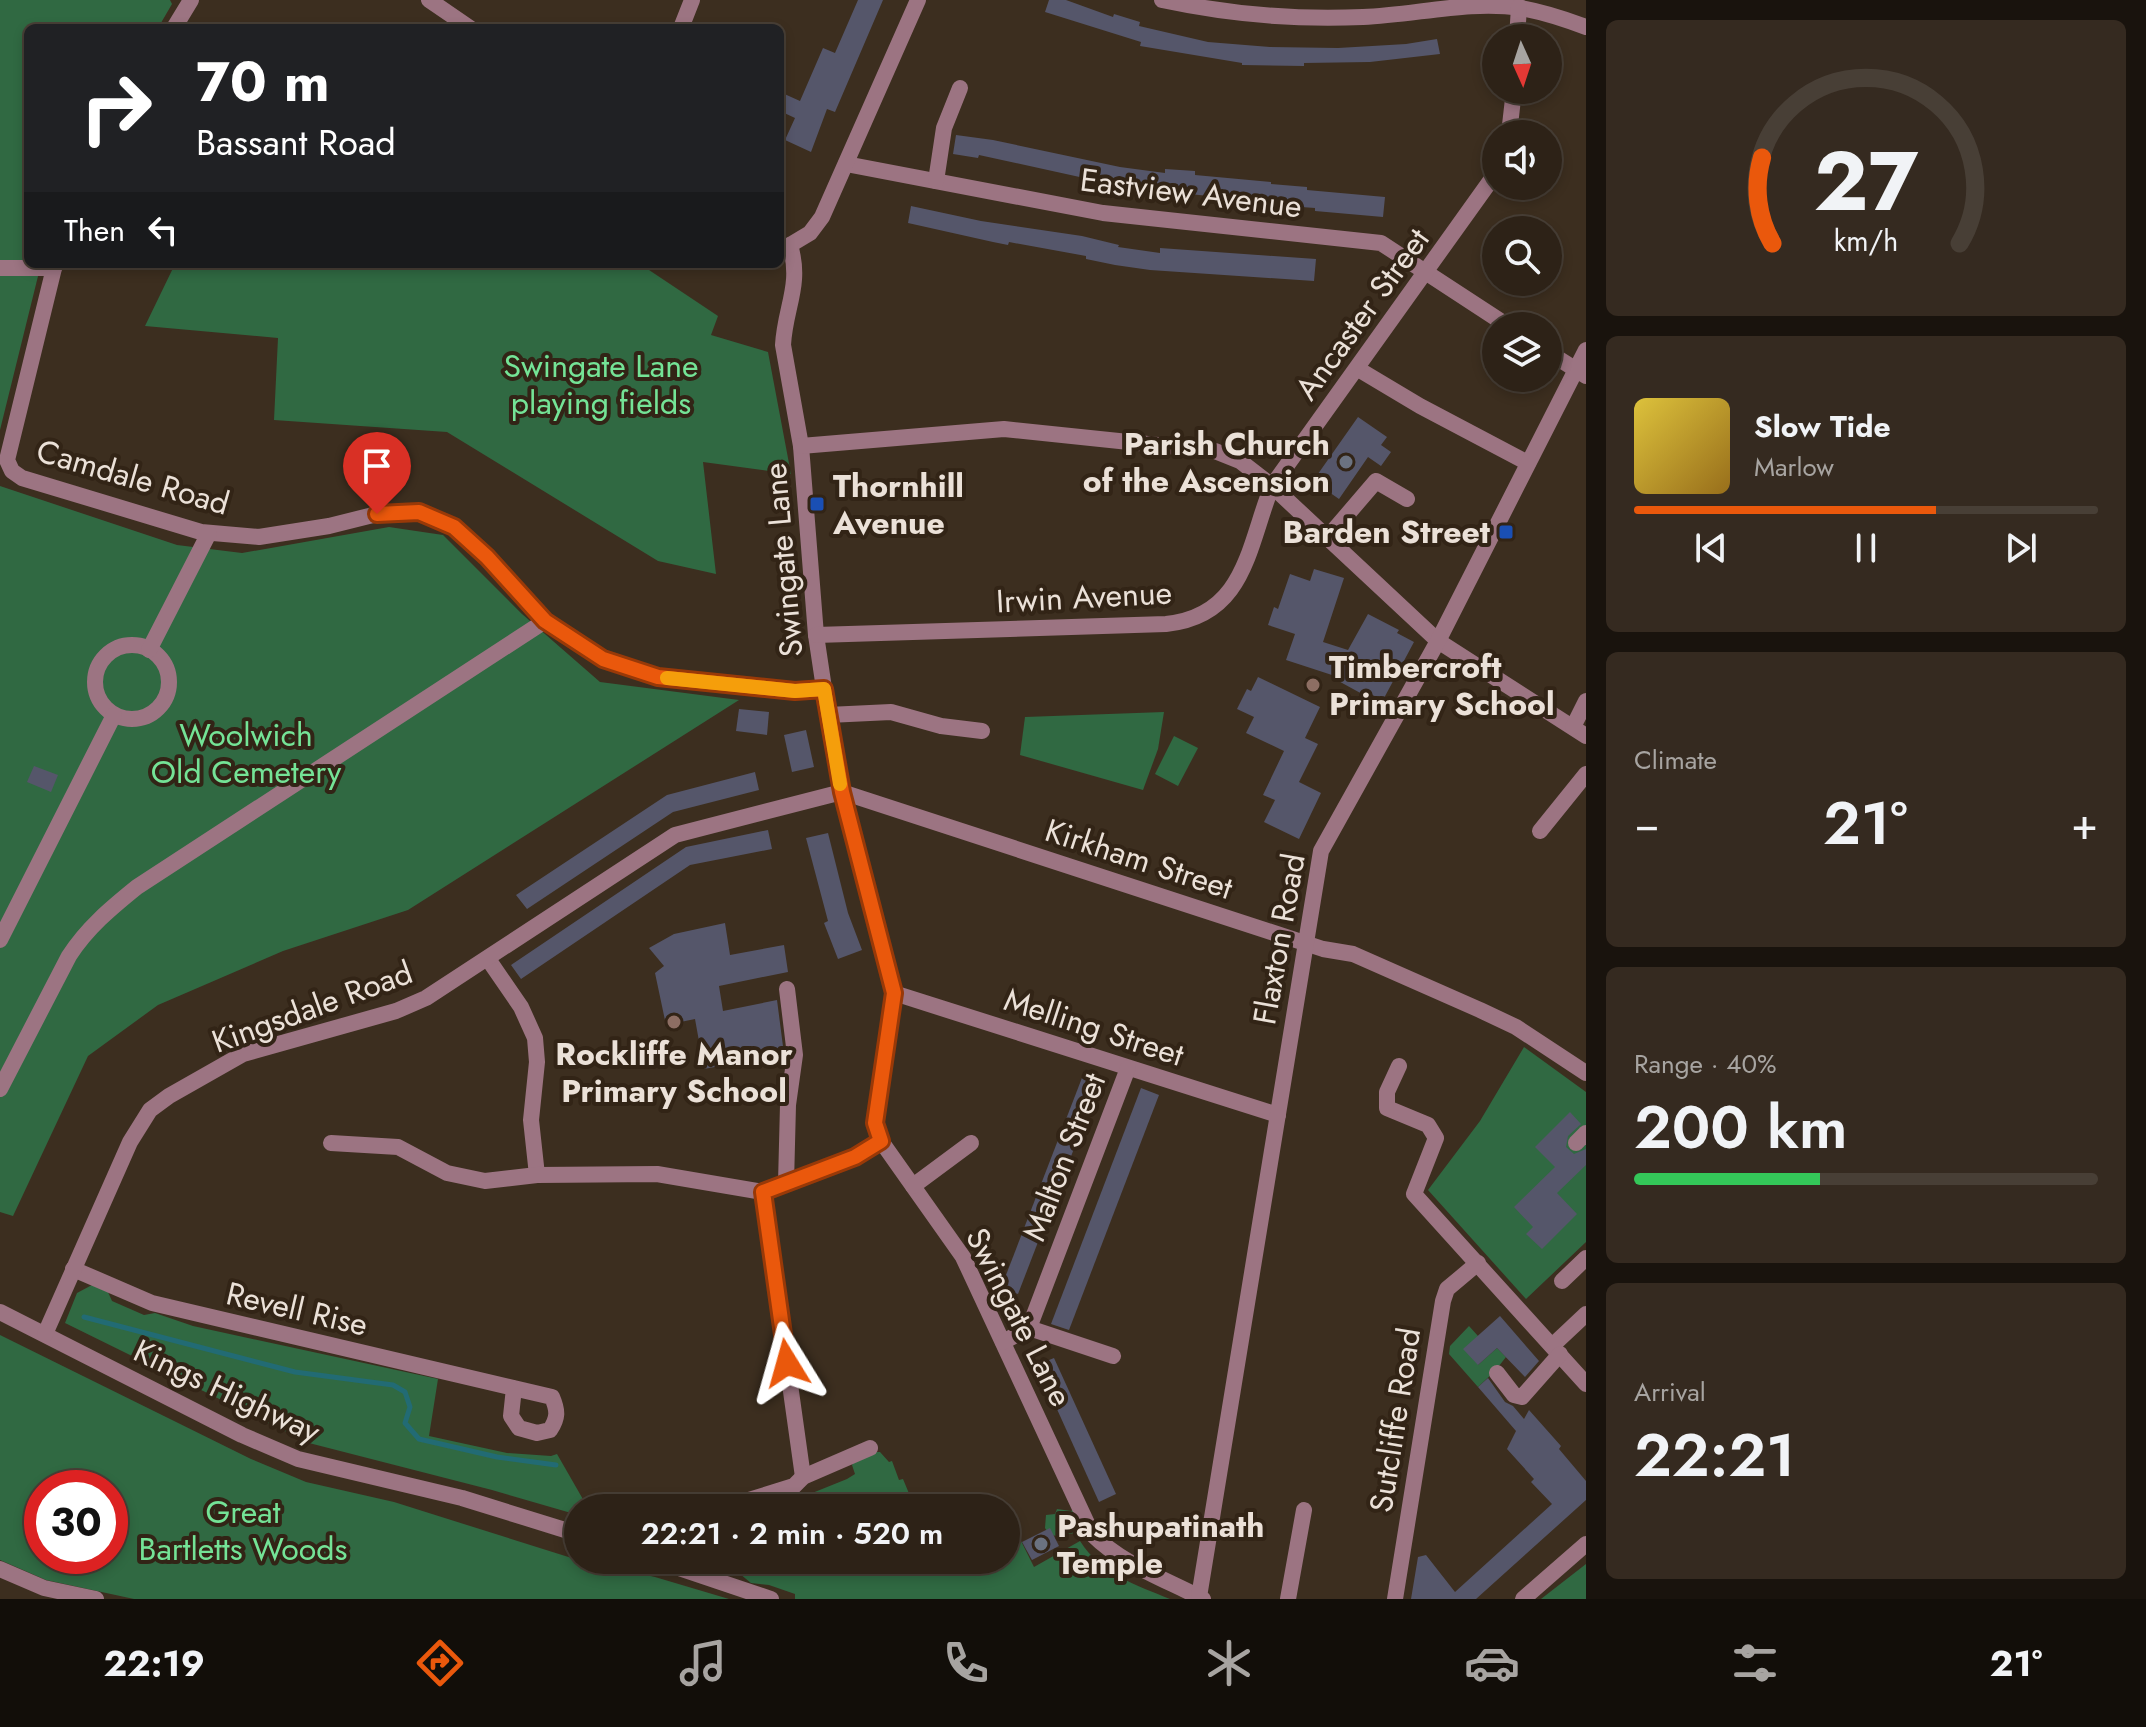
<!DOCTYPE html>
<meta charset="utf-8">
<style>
:root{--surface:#2d2217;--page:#352a20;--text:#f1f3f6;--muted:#a7a4a1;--line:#483f36;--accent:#ea580c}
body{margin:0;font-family:Jost,sans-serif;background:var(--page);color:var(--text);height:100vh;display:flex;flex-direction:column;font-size:30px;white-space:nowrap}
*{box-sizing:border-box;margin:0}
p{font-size:26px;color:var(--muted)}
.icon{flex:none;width:44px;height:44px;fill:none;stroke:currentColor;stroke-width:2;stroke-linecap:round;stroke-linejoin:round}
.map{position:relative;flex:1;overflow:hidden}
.drawer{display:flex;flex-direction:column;gap:20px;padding:20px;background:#19130d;width:560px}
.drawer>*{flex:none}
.banner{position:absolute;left:24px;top:24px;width:760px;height:244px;border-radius:12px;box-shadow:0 4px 12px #0003,0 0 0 2px var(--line);background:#202124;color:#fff;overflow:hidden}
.needle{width:52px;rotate:177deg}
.buttons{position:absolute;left:1482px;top:24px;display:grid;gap:16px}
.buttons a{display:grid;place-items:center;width:80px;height:80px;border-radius:50%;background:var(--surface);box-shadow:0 4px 12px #0003,0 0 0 2px var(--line);font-size:40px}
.speed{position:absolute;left:24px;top:1470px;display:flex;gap:16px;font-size:40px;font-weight:700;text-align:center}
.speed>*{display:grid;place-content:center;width:104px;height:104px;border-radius:50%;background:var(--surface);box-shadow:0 4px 12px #0003,0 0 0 2px var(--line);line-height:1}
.speed .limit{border:12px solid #d22;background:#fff;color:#111}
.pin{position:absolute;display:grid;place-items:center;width:68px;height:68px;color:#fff;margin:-82px -34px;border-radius:50% 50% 50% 0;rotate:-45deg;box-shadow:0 0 8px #0007}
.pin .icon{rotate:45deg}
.me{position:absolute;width:88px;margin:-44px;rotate:352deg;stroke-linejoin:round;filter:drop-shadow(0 0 6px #0008)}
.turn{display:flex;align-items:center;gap:28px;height:168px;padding:0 40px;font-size:36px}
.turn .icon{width:104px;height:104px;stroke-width:2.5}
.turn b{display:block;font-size:56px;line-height:68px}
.then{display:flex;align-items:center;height:76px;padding:0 40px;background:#0003;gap:16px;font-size:30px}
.big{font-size:60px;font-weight:600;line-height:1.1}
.drawer .card{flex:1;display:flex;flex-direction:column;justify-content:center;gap:12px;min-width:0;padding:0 28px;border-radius:12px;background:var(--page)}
.drawer .dial{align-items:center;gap:0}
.dial svg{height:208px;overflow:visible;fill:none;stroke:var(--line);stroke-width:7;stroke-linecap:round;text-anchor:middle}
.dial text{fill:var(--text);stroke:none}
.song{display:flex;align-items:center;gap:24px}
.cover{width:96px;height:96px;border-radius:12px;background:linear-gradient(135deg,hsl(50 70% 55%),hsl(40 70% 35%))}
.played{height:8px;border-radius:4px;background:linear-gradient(90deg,var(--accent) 65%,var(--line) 65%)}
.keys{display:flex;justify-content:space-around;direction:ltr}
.heat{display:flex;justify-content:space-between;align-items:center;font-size:44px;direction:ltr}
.charge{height:12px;border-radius:6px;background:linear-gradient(90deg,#34c759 40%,var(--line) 0)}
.trip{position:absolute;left:564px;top:1494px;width:456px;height:80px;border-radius:40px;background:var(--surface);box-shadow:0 4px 12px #0003,0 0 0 2px var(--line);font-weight:600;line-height:80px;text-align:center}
.dock{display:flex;height:128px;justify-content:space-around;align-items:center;background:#120e09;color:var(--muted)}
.dock .icon{width:56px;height:56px}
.dock .active{color:var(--accent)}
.dock b{font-size:36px;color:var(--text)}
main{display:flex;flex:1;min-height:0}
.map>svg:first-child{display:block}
.green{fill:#306942;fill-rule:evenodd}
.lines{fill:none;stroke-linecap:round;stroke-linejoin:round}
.stream{stroke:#226b74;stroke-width:5}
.building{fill:#55566a}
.minor{stroke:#9c7482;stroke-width:16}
.route-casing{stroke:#983908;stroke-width:20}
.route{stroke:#ea580c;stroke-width:14}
.slow{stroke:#f59e0b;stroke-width:14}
.worship-dot{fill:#6b7280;stroke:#322416;stroke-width:3}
.transit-dot{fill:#1a4fb4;stroke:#322416;stroke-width:3}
.education-dot{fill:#8d6e63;stroke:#322416;stroke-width:3}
.labels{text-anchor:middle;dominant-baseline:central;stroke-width:8;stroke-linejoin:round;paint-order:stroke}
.street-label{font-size:32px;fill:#ebe1d8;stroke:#322416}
.park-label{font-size:32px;fill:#74e396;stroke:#322416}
.poi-label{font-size:32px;font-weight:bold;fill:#ebe1d8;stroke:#322416;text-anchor:start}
</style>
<main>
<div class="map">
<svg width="1586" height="1599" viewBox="0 0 1586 1599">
<rect width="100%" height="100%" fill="#3c2e1f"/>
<g class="green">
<polygon points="0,0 170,0 172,4 158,28 28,28 28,264 41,264 0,430"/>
<polygon points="175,264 640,264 718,316 711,335 768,352 791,474 703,462 716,574 658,561 447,432 274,420 278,338 145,326"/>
<polygon points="0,486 177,545 242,553 389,527 443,535 522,614 600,682 739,700 408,910 283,951 158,1005 88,1056 13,1216 0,1212"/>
<polygon points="1164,712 1158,749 1143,790 1020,755 1025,717"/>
<polygon points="1174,736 1198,748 1178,786 1155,774"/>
<polygon points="1524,1047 1586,1092 1586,1242 1526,1299 1428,1190 1480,1121"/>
<polygon points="92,1285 108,1292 112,1301 144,1315 155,1313 193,1326 438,1379 429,1436 507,1453 551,1456 557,1454 588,1508 578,1508 578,1515 492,1490 309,1443 65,1323 77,1293"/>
<polygon points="1469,1326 1478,1336 1478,1365 1497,1348 1506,1357 1495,1371 1478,1387 1449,1354 1450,1346"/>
<path d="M0 1335 251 1459 306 1482 394 1502 578 1560 655 1577 729 1599H134L46 1580 0 1560ZM42 1488H110V1556H42Z"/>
<polygon points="868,1452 880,1452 889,1462 892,1461 899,1480 903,1479 915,1508 775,1508 847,1479 855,1474 852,1465 854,1461"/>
<polygon points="1057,1509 1071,1511 1074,1509 1083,1532 1068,1534 1063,1538 1049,1534 1045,1528 1046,1515 1055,1514"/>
<path d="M1006 1515H1008L1034 1567 1080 1541C1101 1574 1136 1585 1170 1599H795V1594L769 1585 751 1583 740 1574 699 1560H1006Z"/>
<polygon points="1586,1564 1586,1599 1541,1599"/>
</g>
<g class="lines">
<polyline class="stream" points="84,1317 295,1372 393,1385 405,1392 410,1407 405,1423 419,1439 497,1457 556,1465"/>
</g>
<g class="building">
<polygon points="858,0 883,0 835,112 827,109 811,152 785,140 795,118 780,111 780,92 800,101 823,48 835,53"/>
<polygon points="1049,0 1066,0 1113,17 1114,14 1140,22 1139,26 1208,42 1270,47 1338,48 1406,44 1437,39 1440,54 1370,62 1304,63 1304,66 1242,65 1242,63 1140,46 1141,42 1045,12"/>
<polygon points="956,135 993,140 1120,167 1165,173 1165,169 1195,171 1195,175 1271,182 1271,184 1307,187 1307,190 1385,197 1383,217 1315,211 1315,208 1235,202 1236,199 1125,187 979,155 978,158 953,154"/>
<polygon points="911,206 981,221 1082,236 1119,245 1118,247 1160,253 1160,248 1316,259 1314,281 1150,270 1115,265 1086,259 1086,256 1009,242 1008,245 993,242 908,223"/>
<polygon points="1358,417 1387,437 1381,445 1391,452 1381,466 1368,457 1339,499 1313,481"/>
<polygon points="1314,569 1344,578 1323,642 1348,650 1368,614 1399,630 1397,633 1414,642 1383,700 1366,692 1364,695 1333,678 1335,676 1286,660 1295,634 1268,625 1274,607 1278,609 1290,574 1310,581"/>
<polygon points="1258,677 1320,707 1305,738 1318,744 1299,782 1321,793 1299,839 1264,822 1275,800 1263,795 1284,751 1246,733 1254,717 1237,709 1247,689 1251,691"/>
<polygon points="739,709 769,712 767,735 736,731"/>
<polygon points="806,730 814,767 792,772 784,735"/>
<polygon points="34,766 58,775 51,792 27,782"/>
<polygon points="755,772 759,790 673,812 527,909 516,895 667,795"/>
<polygon points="768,830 772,849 690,865 521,979 511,965 686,847"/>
<polygon points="828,833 848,913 862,950 838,959 824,923 828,921 806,838"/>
<polygon points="725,923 730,955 784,945 788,972 719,986 723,1011 777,1000 784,1054 704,1069 695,1019 666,1025 655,973 664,966 649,948 674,934"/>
<polygon points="1085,1070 1102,1076 1018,1294 1001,1288"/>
<polygon points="1141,1088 1159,1095 1069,1330 1051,1324"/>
<polygon points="1570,1112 1581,1124 1568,1136 1566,1147 1574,1154 1586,1149 1586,1165 1557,1193 1577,1214 1542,1249 1526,1234 1533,1227 1514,1207 1555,1167 1535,1147"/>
<polygon points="1500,1316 1539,1361 1525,1377 1497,1348 1478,1365 1463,1349"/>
<polygon points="1054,1358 1116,1494 1099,1502 1037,1365"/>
<polygon points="1488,1378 1505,1402 1513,1406 1524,1419 1529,1410 1561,1446 1559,1449 1586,1481 1586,1500 1476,1599 1411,1599 1418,1557 1426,1555 1455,1592 1552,1504 1531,1482 1534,1479 1507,1449 1516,1431 1478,1387"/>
<polygon points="1050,1528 1059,1546 1032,1560 1022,1542"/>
</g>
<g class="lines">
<g class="minor">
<polyline points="429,0 470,28"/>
<path d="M1162 0C1227 14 1296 20 1363 17 1416 15 1469 0 1521 8 1544 12 1565 19 1586 27"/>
<polyline points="174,28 191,0"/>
<polyline points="681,28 692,0"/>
<polyline points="1517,38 1519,7"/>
<polyline points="1509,134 1514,90"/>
<polyline points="846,164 1103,213 1381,243 1508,326"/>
<polyline points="936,181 944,128 960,88"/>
<path d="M790 245C802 285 785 307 783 345L801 446 816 635 828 715 842 792 894 993 875 1123 881 1141 963 1257 1092 1534C1123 1565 1165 1579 1203 1599"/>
<polyline points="790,245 810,233 822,217 918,0"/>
<polyline points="55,264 7,460 12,471 22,478 201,532 259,537 329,526 377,514 419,512 454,527 487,557 545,621 603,659 658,677 795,691 824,689"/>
<polyline points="0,268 54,268"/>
<polyline points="1548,352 1586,376"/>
<polyline points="1358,369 1420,406 1528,463"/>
<polyline points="801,446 1004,429 1215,451 1240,461 1272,486 1438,641 1586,736"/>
<polyline points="1328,537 1376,481 1407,499"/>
<path d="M816 635 1166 624C1246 616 1248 545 1272 486L1496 173"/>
<circle cx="132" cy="682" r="37"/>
<polyline points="149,650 209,533"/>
<polyline points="828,715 891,712 941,726 982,731"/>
<polyline points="1573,727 1586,701"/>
<polyline points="842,792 1323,949 1353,954 1480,1010 1516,1027 1586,1073"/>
<polyline points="1540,831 1586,774"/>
<polyline points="0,940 114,715"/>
<polyline points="488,959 521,1007 535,1038 537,1062 531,1120 537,1175"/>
<polyline points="894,993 1278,1115"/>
<polyline points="1399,1066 1387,1092 1387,1108 1428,1125 1436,1138 1414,1194 1586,1384"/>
<path d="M0 1089 69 956C87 928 111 908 137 887L545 621"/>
<polyline points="331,1143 398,1147 447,1173 485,1181 537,1175 657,1174 763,1192"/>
<polyline points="1576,1143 1586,1133"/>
<polyline points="786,1183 788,1105 795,1055 787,989"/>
<polyline points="913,1186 971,1143"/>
<path d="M73 1269 152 1303 552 1397C558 1411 558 1418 550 1430L537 1433 519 1428 511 1416 514 1388"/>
<polyline points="1562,1281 1586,1258"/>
<polyline points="0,1312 242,1435 298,1459 462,1498 578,1534"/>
<polyline points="1029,1328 1113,1356"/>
<polyline points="45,1334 130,1142 150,1110 169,1096 243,1054 396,1011 426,998 675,835 842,792"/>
<polyline points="1003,1342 1029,1328 1128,1068"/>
<polyline points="1552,1346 1586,1314"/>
<polyline points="1497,1373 1514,1395 1522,1397 1560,1354"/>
<polyline points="803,1477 763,1192 855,1157 881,1141"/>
<polyline points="723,1508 794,1486 803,1477 870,1448"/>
<polyline points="655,1560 771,1599"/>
<polyline points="0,1569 44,1588 96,1599"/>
<polyline points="1199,1597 1321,851 1438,641 1586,350"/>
<polyline points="1288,1599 1304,1510"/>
<polyline points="1395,1599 1443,1301 1447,1289 1478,1263"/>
<polyline points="1523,1599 1586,1544"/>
</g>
</g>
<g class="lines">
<g class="route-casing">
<polyline id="route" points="377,514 419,512 454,527 487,557 545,621 603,659 658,677 795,691 824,689 842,792 894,993 875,1123 881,1141 855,1157 763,1192 787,1363"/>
</g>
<use href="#route" class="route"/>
<polyline class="slow" points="667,678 795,691 824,689 840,784"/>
</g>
<g class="worship-dot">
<circle cx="1346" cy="462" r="8"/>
<circle cx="1041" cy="1544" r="8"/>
</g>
<g class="transit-dot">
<rect x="809" y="496" width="16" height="16" rx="4"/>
<rect x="1498" y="524" width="16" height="16" rx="4"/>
</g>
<g class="education-dot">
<circle cx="1313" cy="685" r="8"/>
<circle cx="674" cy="1022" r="8"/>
</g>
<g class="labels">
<g class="street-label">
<text transform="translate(1191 193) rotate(7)">Eastview Avenue</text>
<text transform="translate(1362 314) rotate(-54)">Ancaster Street</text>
<text transform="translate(133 477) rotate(16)">Camdale Road</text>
<text transform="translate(783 560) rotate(-95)">Swingate Lane</text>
<text transform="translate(1084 597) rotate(-3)">Irwin Avenue</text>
<text transform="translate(1139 859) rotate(18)">Kirkham Street</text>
<text transform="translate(1279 939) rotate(-80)">Flaxton Road</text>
<text transform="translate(312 1007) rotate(-20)">Kingsdale Road</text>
<text transform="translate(1094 1027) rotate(18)">Melling Street</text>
<text transform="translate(1064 1157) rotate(-69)">Malton Street</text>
<text transform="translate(297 1309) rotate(13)">Revell Rise</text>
<text transform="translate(1019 1317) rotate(63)">Swingate Lane</text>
<text transform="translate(227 1391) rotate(25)">Kings Highway</text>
<text transform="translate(1395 1420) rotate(-81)">Sutcliffe Road</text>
</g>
<g class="park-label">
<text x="601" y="366">Swingate Lane<tspan x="601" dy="37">playing fields</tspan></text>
<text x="246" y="735">Woolwich<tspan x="246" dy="37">Old Cemetery</tspan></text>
<text x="243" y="1512">Great<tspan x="243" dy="37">Bartletts Woods</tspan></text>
</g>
<g class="poi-label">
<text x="1330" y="444" text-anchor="end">Parish Church<tspan x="1330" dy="37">of the Ascension</tspan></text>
<text x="833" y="486">Thornhill<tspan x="833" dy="37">Avenue</tspan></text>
<text x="1490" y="532" text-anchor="end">Barden Street</text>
<text x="1329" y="667">Timbercroft<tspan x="1329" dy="37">Primary School</tspan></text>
<text x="674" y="1054" text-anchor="middle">Rockliffe Manor<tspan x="674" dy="37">Primary School</tspan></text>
<text x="1057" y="1526">Pashupatinath<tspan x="1057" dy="37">Temple</tspan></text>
</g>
</g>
</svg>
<div class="buttons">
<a><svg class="needle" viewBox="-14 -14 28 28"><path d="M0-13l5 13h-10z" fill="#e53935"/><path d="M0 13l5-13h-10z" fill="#a7a4a1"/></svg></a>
<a><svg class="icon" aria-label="sound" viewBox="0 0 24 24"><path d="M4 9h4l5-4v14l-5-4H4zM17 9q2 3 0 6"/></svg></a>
<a><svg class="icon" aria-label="search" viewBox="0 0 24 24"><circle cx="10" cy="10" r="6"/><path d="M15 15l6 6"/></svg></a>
<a><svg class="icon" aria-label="layers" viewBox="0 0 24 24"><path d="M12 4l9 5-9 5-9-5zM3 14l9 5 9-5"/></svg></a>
</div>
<div class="speed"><div class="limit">30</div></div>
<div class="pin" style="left:377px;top:514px;background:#d93025"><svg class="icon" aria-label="arrive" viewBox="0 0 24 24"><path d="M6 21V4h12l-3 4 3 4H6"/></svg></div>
<svg class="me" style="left:787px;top:1363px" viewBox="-20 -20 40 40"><path d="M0-17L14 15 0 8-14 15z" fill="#ea580c" stroke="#fff" stroke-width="4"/></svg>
<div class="trip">22:21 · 2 min · 520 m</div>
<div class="banner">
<div class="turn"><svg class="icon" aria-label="right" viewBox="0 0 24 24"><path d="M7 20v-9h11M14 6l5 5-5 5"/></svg><div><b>70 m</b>Bassant Road</div></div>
<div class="then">Then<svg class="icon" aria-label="left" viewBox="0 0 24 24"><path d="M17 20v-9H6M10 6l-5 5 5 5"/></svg></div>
</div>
</div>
<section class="drawer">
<div class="card dial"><svg viewBox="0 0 100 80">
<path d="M14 69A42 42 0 1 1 86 69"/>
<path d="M14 69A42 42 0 0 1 10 36" stroke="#ea580c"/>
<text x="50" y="56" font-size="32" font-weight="700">27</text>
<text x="50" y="72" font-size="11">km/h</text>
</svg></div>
<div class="card">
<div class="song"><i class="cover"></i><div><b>Slow Tide</b><p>Marlow</p></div></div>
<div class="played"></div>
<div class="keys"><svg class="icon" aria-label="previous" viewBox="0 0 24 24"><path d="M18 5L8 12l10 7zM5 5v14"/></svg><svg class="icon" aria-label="pause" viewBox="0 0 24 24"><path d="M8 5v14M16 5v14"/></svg><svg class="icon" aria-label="next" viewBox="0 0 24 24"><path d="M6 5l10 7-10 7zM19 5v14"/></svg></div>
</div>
<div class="card"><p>Climate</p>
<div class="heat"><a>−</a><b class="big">21°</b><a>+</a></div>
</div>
<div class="card"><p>Range · 40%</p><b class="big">200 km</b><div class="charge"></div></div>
<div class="card"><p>Arrival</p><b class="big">22:21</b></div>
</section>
</main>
<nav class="dock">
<b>22:19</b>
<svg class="icon active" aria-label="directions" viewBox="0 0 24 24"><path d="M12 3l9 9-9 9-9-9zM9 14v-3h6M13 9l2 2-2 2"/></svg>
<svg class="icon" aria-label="music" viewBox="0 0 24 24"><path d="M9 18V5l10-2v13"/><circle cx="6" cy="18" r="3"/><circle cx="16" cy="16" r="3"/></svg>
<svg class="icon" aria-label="phone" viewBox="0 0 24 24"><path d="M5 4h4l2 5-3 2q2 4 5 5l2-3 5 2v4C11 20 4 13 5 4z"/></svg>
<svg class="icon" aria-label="climate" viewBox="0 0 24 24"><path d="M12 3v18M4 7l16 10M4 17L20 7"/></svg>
<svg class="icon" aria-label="car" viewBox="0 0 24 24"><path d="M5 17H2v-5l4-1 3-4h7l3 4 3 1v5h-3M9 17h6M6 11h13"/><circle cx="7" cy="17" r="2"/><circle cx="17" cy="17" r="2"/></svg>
<svg class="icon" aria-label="filters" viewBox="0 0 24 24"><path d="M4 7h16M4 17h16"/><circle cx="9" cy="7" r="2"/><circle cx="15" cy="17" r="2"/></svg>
<b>21°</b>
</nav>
